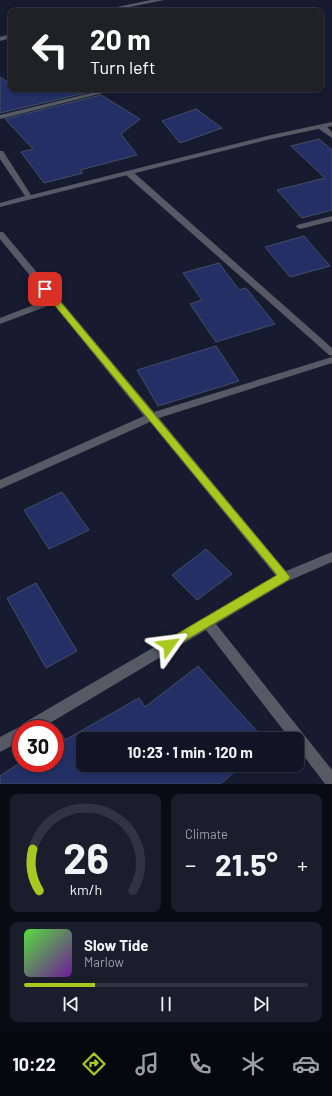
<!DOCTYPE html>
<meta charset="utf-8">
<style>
:root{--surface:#101424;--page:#191d2c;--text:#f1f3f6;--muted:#9c9ea6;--line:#303341;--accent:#a7c81f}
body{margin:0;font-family:Barlow,sans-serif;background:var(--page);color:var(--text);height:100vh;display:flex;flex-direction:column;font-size:15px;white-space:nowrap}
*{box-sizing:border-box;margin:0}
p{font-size:13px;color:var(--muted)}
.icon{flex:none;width:22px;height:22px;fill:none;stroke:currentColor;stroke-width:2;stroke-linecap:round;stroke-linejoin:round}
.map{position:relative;height:784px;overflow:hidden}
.sheet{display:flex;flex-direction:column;gap:10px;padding:10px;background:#090b14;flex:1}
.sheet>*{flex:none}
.hud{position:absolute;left:8px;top:8px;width:316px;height:84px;border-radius:8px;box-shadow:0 2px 6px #0003,0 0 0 1px var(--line);background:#202124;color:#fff;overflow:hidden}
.speed{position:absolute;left:12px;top:720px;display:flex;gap:8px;font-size:20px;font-weight:700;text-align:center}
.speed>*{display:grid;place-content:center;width:52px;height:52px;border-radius:50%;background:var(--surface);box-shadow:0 2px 6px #0003,0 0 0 1px var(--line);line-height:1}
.speed .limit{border:6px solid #d22;background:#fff;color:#111}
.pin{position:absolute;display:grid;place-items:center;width:34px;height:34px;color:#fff;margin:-17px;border-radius:8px;box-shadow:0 2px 6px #0006}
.me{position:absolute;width:44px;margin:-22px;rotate:59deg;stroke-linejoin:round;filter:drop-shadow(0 0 3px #0008)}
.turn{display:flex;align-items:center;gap:14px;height:84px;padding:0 16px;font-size:18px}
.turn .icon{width:52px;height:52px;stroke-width:2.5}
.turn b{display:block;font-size:28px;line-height:34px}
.big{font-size:30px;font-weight:700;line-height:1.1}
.sheet .widget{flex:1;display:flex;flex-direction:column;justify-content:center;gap:6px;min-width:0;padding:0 14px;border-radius:8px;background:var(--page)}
.sheet .dial{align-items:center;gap:0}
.dial svg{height:104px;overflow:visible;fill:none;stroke:var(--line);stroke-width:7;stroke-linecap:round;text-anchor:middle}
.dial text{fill:var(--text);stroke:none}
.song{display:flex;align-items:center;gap:12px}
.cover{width:48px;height:48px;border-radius:6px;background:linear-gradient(135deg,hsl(110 70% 55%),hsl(280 70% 35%))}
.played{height:4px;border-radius:2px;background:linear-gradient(90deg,var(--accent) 25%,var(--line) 25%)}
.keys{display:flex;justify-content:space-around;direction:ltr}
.heat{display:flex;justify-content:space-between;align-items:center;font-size:22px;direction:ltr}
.sheet .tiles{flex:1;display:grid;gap:10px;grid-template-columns:1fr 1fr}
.widget:last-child{grid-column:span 2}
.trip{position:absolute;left:76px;top:732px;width:228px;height:40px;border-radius:8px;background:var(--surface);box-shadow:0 2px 6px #0003,0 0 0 1px var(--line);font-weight:700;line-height:40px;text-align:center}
.menu{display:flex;height:64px;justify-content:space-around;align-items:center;background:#06080e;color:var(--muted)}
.menu .icon{width:28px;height:28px}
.menu .active{color:var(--accent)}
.menu b{font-size:18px;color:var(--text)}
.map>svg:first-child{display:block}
.building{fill:#243065;stroke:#454d65}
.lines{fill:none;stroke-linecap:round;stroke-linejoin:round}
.minor{fill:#565a65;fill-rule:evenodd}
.tertiary{fill:#565a65;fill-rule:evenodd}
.route{fill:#a7c81f;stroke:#6d8214}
</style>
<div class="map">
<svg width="332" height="784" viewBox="0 0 332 784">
<rect width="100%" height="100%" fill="#161b30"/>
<g class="building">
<polygon points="0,77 11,84 11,89 91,89 94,91 0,113"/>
<polygon points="101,95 140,119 121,134 137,155 80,170 83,173 44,183 21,152 33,149 5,119"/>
<polygon points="196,109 222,128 180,143 162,121"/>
<polygon points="319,139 332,150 332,210 302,218 277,190 325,178 291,146"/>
<polygon points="304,236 330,266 290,277 265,247"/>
<polygon points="219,263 239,290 246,288 275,324 216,342 190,304 202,300 183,273"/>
<polygon points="216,346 239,381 158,406 137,370"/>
<polygon points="62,492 89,530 49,549 24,510"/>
<polygon points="206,549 232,574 197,600 172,575"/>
<polygon points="36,583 77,651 46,668 7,598"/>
<polygon points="198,666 264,739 83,739 83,765 243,765 220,784 0,784 0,776 21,762 55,763 55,739 62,734 65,740 139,698 145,707"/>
</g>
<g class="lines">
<g class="minor">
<polygon points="151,0 164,0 110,11 97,11"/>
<polygon points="11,34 11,38 0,41 0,37"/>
<polygon points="108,89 119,89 0,119 0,115"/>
<polygon points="319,125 325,125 332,132 332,138 319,129"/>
<polygon points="126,171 132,171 332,348 332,356 329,355 126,175"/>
<polygon points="332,216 332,221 300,229 296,227 297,225"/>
<polygon points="0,232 3,232 154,412 332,357 332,363 159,418 286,571 332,552 332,562 288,581 216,624 332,770 332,784 325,784 297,747 297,739 290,739 206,630 40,729 21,729 21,741 0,752 0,737 21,726 22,724 276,576 150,422 0,489 0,480 144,416 53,304 0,324 0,318 49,299 0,239"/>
</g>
<polygon class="tertiary" points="332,122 332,126 271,139 0,207 0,203 25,196 0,159 0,151 3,151 31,195 271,135"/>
</g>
<polygon class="route" points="43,287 48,287 290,577 288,580 169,650 165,649 163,645 165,641 277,575 43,291"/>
</svg>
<div class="speed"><div class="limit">30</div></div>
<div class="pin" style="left:45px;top:289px;background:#d93025"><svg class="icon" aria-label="arrive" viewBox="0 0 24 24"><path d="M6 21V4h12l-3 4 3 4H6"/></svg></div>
<svg class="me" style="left:169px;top:645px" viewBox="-20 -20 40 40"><path d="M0-17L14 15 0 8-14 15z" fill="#a7c81f" stroke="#fff" stroke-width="4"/></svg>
<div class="trip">10:23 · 1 min · 120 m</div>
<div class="hud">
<div class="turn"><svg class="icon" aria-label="left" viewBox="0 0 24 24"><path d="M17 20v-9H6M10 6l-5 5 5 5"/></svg><div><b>20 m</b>Turn left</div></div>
</div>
</div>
<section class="sheet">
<div class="tiles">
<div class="widget dial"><svg viewBox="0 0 100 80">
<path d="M14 69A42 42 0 1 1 86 69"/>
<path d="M14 69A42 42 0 0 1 9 37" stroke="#a7c81f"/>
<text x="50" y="56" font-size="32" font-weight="700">26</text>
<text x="50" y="72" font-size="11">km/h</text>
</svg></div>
<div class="widget"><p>Climate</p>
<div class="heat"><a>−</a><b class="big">21.5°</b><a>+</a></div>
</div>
<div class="widget">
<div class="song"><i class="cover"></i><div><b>Slow Tide</b><p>Marlow</p></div></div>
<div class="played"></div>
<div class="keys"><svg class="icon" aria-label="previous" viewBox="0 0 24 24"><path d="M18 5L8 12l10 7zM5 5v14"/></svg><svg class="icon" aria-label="pause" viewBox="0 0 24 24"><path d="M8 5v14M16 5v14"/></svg><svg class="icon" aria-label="next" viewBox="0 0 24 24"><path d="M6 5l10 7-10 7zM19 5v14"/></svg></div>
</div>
</div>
</section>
<nav class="menu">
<b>10:22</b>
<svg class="icon active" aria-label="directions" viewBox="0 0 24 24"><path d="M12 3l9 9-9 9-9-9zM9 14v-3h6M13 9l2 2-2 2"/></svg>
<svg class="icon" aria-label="music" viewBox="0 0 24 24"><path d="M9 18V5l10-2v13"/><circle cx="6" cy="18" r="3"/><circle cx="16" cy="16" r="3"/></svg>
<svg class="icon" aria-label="phone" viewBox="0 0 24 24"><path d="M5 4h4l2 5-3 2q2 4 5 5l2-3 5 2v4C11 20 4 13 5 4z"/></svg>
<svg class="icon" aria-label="climate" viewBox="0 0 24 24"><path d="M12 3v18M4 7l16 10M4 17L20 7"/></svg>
<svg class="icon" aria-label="car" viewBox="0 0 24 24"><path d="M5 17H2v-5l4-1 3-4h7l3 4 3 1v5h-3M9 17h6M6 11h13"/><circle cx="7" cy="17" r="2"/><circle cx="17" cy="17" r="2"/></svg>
</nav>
